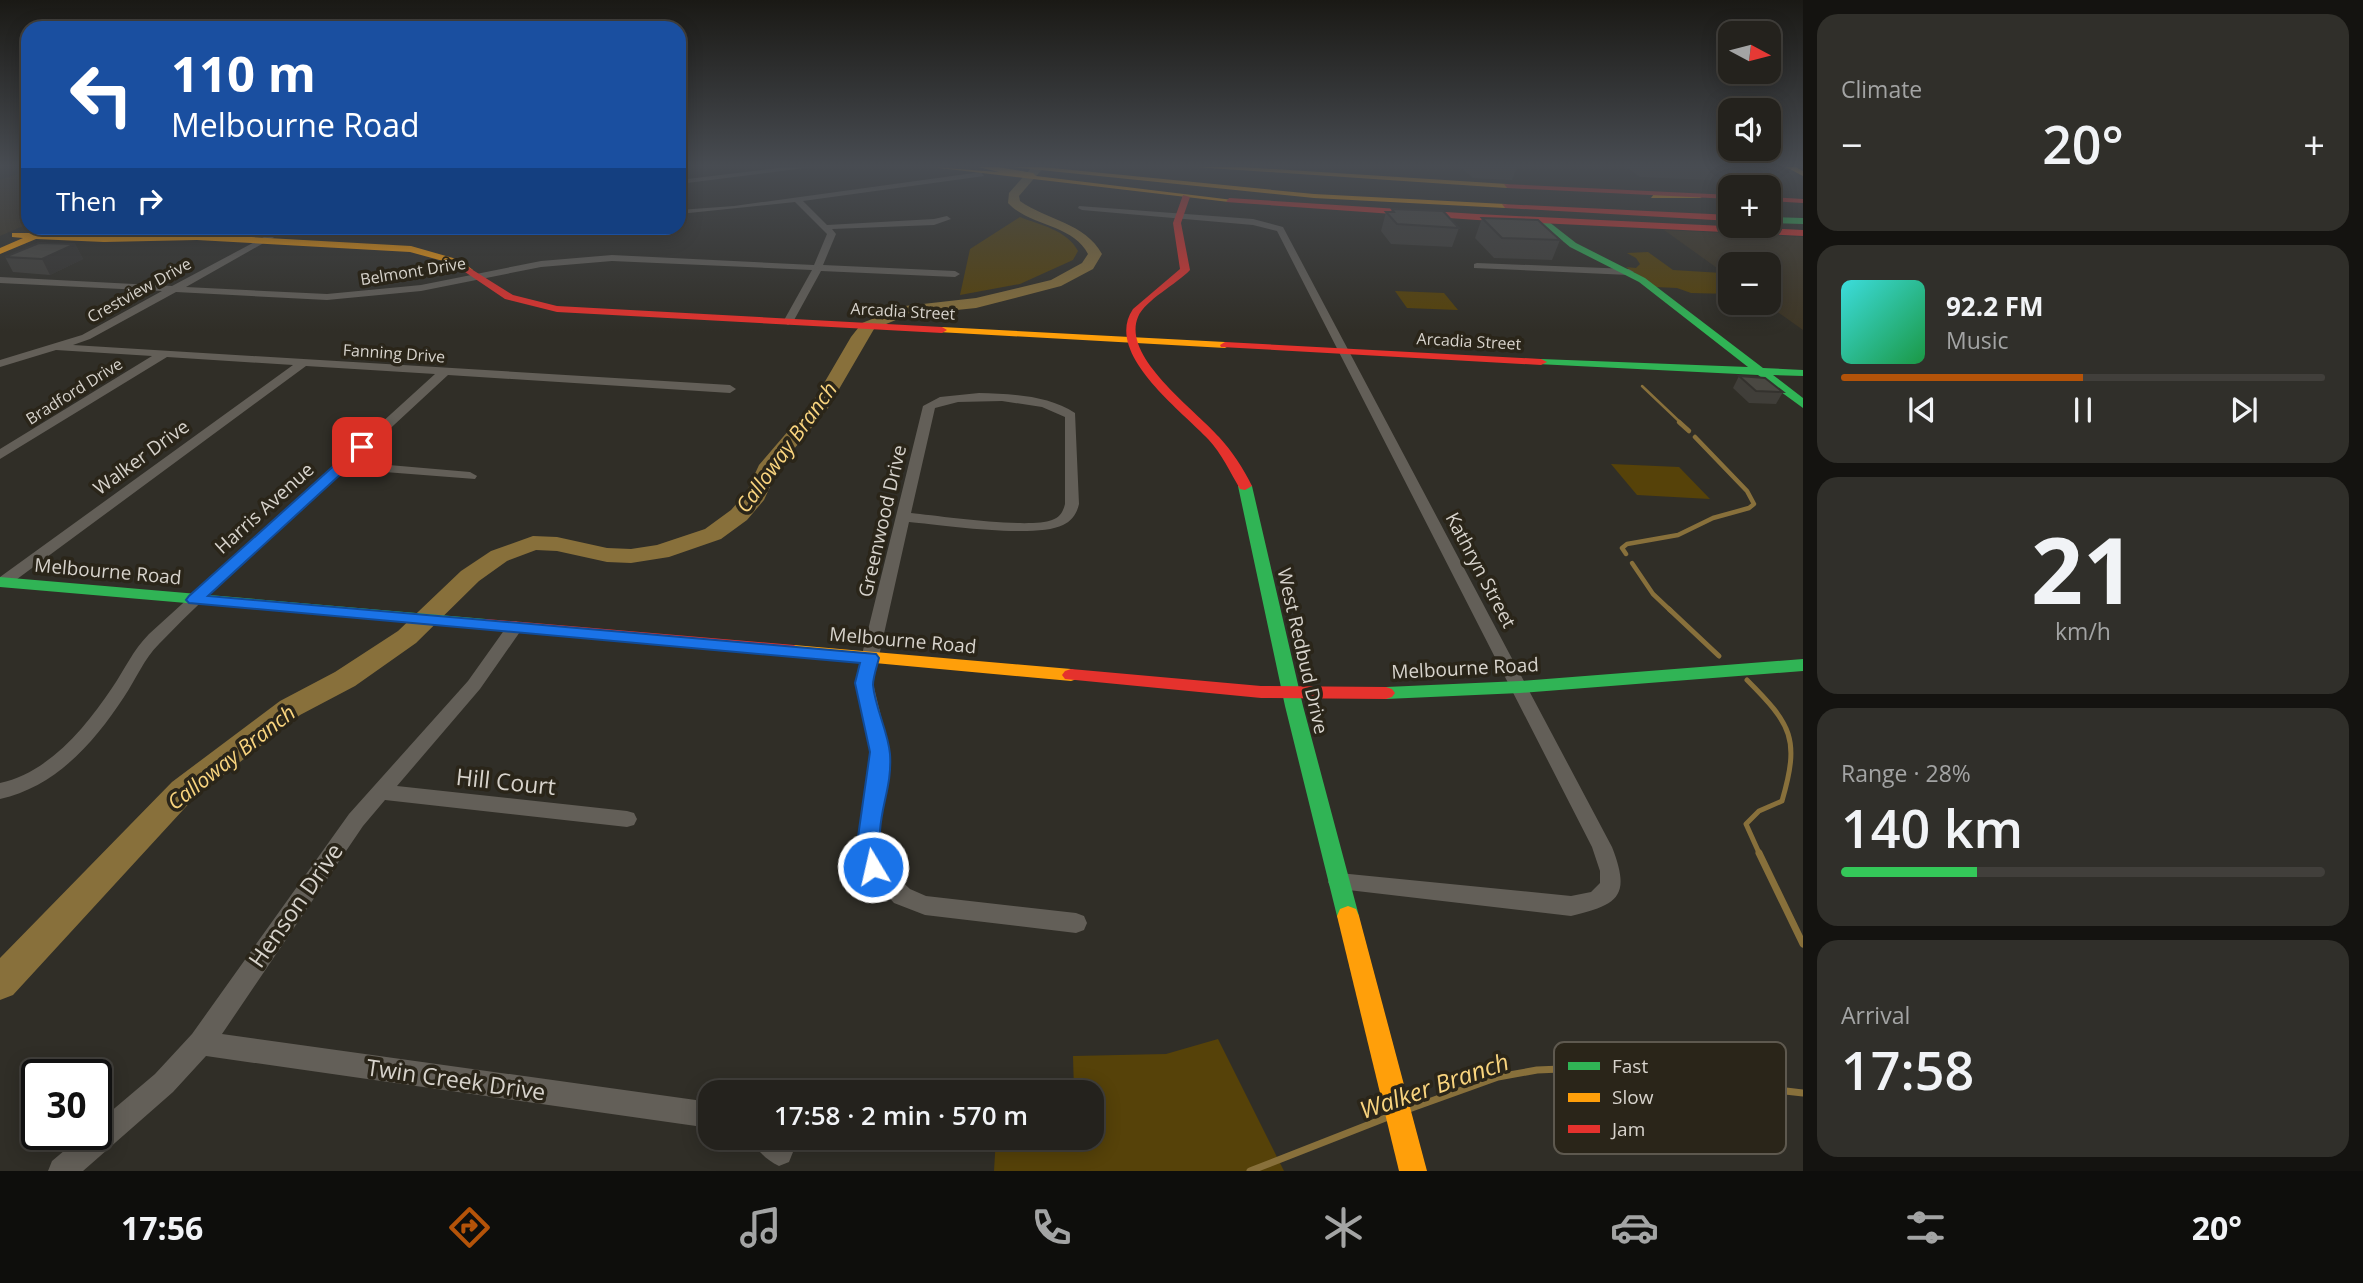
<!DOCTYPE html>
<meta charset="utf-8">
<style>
:root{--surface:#24221d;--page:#302f2a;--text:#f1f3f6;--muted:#a3a4a4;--line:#413f3b;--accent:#b45309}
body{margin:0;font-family:"Open Sans",sans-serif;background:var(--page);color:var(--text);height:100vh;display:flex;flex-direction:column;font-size:26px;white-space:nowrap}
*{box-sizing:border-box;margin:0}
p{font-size:23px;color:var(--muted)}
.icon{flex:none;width:38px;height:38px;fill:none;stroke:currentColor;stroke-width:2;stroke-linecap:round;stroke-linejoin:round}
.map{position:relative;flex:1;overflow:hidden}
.details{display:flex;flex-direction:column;gap:14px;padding:14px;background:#141310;width:560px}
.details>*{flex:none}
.top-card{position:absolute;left:21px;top:21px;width:665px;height:214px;border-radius:21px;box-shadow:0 4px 18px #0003,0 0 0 2px var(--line);background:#1a4fa0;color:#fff;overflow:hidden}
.needle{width:46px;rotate:97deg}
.tools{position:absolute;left:1718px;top:21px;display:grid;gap:14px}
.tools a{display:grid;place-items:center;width:63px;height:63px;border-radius:14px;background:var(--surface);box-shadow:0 4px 18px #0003,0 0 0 2px var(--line);font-size:35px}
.speed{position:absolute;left:21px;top:1059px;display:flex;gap:14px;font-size:35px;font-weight:700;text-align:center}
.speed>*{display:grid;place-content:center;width:91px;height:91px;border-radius:50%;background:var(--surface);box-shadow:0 4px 18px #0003,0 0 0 2px var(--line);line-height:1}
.speed .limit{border:4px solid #111;border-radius:10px;background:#fff;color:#111}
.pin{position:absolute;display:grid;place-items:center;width:60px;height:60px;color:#fff;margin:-30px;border-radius:14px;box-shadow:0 4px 10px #0006}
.me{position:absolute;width:77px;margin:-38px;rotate:351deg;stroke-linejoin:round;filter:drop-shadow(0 0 5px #0008)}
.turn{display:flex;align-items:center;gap:24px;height:147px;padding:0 35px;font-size:32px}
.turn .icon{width:91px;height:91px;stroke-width:2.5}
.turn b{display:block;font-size:49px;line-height:60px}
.then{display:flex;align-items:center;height:66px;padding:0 35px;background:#0003;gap:14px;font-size:26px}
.big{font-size:52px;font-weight:600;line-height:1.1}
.details .widget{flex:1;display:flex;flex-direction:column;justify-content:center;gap:10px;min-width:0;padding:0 24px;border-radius:21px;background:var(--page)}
.details .dial{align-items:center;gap:0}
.dial b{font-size:91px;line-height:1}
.song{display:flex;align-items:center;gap:21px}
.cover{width:84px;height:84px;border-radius:10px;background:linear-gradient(135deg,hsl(180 70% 55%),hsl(140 70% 35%))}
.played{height:7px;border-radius:4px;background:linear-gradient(90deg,var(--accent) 50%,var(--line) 50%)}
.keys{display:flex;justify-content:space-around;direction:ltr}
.heat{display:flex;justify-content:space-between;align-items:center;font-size:38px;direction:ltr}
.charge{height:10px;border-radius:5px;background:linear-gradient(90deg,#34c759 28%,var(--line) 0)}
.trip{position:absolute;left:698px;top:1080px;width:406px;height:70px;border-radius:21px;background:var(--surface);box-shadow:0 4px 18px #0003,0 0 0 2px var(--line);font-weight:600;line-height:70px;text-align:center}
.menu{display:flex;height:112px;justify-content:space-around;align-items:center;background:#0e0e0c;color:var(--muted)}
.menu .icon{width:49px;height:49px}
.menu .on{color:var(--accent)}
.menu b{font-size:32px;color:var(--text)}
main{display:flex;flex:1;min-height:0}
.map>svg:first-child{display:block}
.built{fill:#3e3625}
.green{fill:#564209}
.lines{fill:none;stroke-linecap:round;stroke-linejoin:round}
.stream-far3{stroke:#88703b;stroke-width:2.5}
.stream-far2{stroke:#88703b;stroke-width:4.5}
.stream-far1{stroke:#88703b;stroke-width:5}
.stream{stroke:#88703b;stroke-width:7}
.river{fill:#88703b;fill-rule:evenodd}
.street{fill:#635f58;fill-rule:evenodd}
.fast{fill:#30b455;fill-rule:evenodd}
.slow{fill:#ff9f0a;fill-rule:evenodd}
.jam{fill:#e5322d;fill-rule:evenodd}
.wall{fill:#403e39}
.shaded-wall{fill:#34322e}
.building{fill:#4a4842;stroke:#34322e;stroke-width:2}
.route{fill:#1a73e8;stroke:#114b97;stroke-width:2}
.labels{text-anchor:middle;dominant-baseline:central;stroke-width:7;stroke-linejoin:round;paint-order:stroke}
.far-street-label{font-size:16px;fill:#d7d3cc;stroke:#2a2519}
.street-label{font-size:19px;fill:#d7d3cc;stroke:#2a2519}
.water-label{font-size:21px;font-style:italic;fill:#f9d47e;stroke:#2a2519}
.near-street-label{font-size:23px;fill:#d7d3cc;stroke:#2a2519}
.near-water-label{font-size:24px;font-style:italic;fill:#f9d47e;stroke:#2a2519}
.key{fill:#2a2519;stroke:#5e594f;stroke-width:2}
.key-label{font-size:19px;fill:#d7d3cc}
</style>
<main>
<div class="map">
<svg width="1803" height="1171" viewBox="0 0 1803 1171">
<rect width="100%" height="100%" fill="#302e27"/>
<g class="built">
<polygon points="28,170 28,224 0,236 0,180"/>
<polygon points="1664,230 1803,237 1803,330 1765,303 1769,303 1769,264 1731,264 1731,278"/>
</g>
<g class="green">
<path d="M1020 217C1040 225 1067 230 1078 251L1073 260 1020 284 960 295 970 249Z"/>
<polygon points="1648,252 1673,270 1722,273 1731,279 1731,294 1691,293 1677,288 1655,287 1626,267 1636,268 1640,264 1636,258 1627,253"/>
<polygon points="1395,291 1444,293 1458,310 1407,308"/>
<polygon points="1611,464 1679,467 1710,499 1637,495"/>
<polygon points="1218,1039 1284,1171 994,1171 996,1138 1092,1138 1092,1092 1074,1092 1073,1056 1166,1054"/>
</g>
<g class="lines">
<polyline class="stream-far3" points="1642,386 1681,423"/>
<g class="stream-far2">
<polyline points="1679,422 1689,431"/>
<polyline points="1626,554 1622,548 1627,544 1678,535 1713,518 1749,508 1754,504 1747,491 1695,437"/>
<polyline points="1632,563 1653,594 1671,611"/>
</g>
<g class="stream-far1">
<polyline points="1669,609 1719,656"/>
<path d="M1747 680C1792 725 1800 739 1782 801L1759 811 1746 824 1760 855"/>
</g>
<g class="stream">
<polyline points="1759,853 1803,944"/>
<polyline points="1409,1109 1498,1077 1537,1070 1585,1068 1803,1093"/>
<polyline points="1250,1171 1388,1117"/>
</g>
<path class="river" d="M1032 167H1044L1019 196 1020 201C1047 220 1085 223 1102 254L1093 269 1061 286 976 308 908 315 874 329 828 408 779 467 764 500 747 520 721 539 669 557 631 563 607 562 557 551 536 550 507 561 479 581 416 643 355 686 300 715 194 798 13 995 0 1000V958L172 782 280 701 335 672 398 631 461 571 491 551 533 536 557 537 607 548 631 549 657 545 705 529 731 510 746 493 759 465 813 402 851 337 862 323 905 306 976 298 1051 280 1082 263 1088 254C1073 224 1029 226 1008 203L1009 193Z"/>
<g class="street">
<polygon points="786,167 812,167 679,184 679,180"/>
<path d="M981 172 984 176 803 201 827 225 934 219 947 216 951 219 934 225 832 229 836 234 823 265 955 271 960 274 955 277 821 271 793 322 788 325 783 322 812 270 612 261 541 267 421 291 327 300 176 292 90 339 73 345 730 385 736 389 730 393 448 375 354 462 470 472 477 476 475 479 346 469C283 527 218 583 159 644 144 659 136 679 124 697 94 743 55 787 0 799V783C48 773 86 727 112 688 125 669 133 650 149 634L435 374 306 366 9 585 0 586V577L293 365 167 357 0 459V449L152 356 56 350 0 367V360L82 335 162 291 0 283V277L172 286 281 228H290L186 287 327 294 421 285 541 261 612 255 814 265 827 234 795 202 679 214V210L734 206Z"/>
<path d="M1079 206 1253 219 1283 227 1612 847C1631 896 1619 905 1571 916L1331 888 1328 882 1331 876 1339 873 1571 896 1591 892 1600 883V871L1592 847 1277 231 1253 225 1082 210 1078 208Z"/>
<polygon points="143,228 153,228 128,241 121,239"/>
<polygon points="1477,263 1629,269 1634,272 1629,275 1474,268 1474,264"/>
<path d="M979 393C1011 394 1048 395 1075 413L1079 504C1077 513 1072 521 1063 525 1035 539 944 525 909 522L873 683 890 753V769L877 844 882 863 910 889 926 896 1076 913 1084 916 1087 923 1084 930 1076 933 925 915 894 903 862 867 857 844 870 769V753L855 683 923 406 940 397ZM1002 401 1042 407 1065 417V504C1063 512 1060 517 1052 520 1029 529 940 516 911 513L935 408 958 402Z"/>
<polygon points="516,621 524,626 480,689 397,786 627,811 634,813 637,819 634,825 627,827 385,800 363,826 222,1034 710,1102 710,1128 206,1056 173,1092 83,1171 48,1171 52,1161 84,1134 96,1134 96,1124 155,1074 192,1034 349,814 468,681 510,622"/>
<path d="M752 1138H784L793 1152 789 1162 779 1166C766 1160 757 1151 752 1138Z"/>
</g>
<g class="fast">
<polygon points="1769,217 1803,218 1803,224 1769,223"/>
<polygon points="1544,218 1576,243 1645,278 1763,368 1803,370 1803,376 1773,375 1803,398 1803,408 1758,375 1537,364 1537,360 1541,359 1748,367 1639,282 1570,247 1541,223 1540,221"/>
<polygon points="1245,482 1252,486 1303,706 1359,916 1356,923 1348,926 1340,923 1337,916 1285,706 1238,486"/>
<polygon points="0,577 486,619 494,624 486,629 0,587"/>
<polygon points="1803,659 1803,671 1520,693 1386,699 1380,697 1377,693 1380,689 1386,687 1520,681"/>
</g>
<g class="slow">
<polygon points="931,167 999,172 978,167 998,167 1033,173 1036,176 1233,200 1229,202"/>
<polygon points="1011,167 1042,167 1314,194 1505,204 1509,206 1505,208 1314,198"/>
<polygon points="1195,167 1242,167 1507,184 1511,186 1507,188"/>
<polygon points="1786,167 1796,167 1803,171 1803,176"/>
<polygon points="1654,194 1700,194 1704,196 1700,198 1651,198"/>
<polygon points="47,228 57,228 47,234 104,236 197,234 411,246 460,260 473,270 465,272 454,264 410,252 197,240 104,242 36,239 0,254 0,248 23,238 12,237 12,233 34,233"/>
<polygon points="942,327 1225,342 1230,345 1225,348 938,332 938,328"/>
<polygon points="794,645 1071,669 1077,671 1080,675 1077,679 1071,681 788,655 785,651"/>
<polygon points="1348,906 1356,909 1359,916 1427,1171 1399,1171 1337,916 1340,909"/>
</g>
<g class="jam">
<polygon points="1504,184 1731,195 1731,199 1507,188"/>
<path d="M1183 195 1190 197 1181 223 1190 270C1177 284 1145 300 1138 317 1121 357 1196 410 1219 437 1232 451 1243 468 1252 486L1245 490 1240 489C1230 472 1222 454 1208 439 1181 410 1103 353 1133 309L1180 269 1173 223Z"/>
<polygon points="1769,197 1803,199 1803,203 1769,201"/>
<polygon points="1229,198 1477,214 1803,230 1803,236 1477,220 1226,202"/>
<polygon points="1502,204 1731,215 1731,221 1505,208"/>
<polygon points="468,267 513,295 557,306 942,327 947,330 942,333 557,312 505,299 465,272 465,268"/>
<polygon points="1225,342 1541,359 1547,362 1541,365 1221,347 1220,345"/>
<polygon points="486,619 794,645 803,651 794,657 480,628 478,624 480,620"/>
<polygon points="1071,669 1261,686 1386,687 1392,689 1395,693 1392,697 1386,699 1261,698 1065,679 1062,675 1065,671"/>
</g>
</g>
<g class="wall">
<polygon points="1460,167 1517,167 1512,180 1473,178"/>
<polygon points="1626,167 1717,167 1711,180 1640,177"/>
<polygon points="1392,209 1459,228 1452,247 1391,244 1381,231 1386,212 1391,212"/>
<polygon points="1482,218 1560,240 1552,260 1494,258 1475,238"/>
<polygon points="75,244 83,259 50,275 13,272 5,257"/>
<polygon points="1739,376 1783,392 1776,404 1749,403 1733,388"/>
</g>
<polygon class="shaded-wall" points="75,244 83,259 50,275 42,259"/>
<g class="building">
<polygon points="1392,209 1443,211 1459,228 1397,224 1386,212 1394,212"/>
<polygon points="1482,218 1538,220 1560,240 1502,238"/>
<polygon points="39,243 75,244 42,259 5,257"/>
<polygon points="1739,376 1765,378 1783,392 1756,391"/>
</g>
<linearGradient id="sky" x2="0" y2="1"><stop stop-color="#1a1915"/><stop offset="0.5" stop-color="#484c52"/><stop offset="1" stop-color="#484c52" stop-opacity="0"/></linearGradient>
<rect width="1803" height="331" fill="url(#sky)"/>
<path class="route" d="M362 443 367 444V450L208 596 876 654 879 658C877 666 873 677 873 685 875 708 888 731 890 754 893 796 871 819 884 867L881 874 873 876 866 874 857 844 870 752 855 683 860 663 189 603 186 600 189 596 358 444Z"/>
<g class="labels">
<g class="far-street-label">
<text transform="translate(413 271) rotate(-9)">Belmont Drive</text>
<text transform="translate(139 290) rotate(-29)">Crestview Drive</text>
<text transform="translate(903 311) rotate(3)">Arcadia Street</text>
<text transform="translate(1469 341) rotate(3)">Arcadia Street</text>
<text transform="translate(394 353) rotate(4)">Fanning Drive</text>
<text transform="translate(74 391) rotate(-32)">Bradford Drive</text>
</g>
<g class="street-label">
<text transform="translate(141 457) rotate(-36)">Walker Drive</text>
<text transform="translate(264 508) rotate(-42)">Harris Avenue</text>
<text transform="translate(882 521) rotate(-77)">Greenwood Drive</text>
<text transform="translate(1481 570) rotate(62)">Kathryn Street</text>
<text transform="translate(108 571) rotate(5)">Melbourne Road</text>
<text transform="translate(903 640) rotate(5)">Melbourne Road</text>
<text transform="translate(1303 651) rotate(77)">West Redbud Drive</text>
<text transform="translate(1465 668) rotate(-3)">Melbourne Road</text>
</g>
<g class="water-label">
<text transform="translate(786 447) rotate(-54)">Calloway Branch</text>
<text transform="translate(231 757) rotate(-38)">Calloway Branch</text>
</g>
<g class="near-street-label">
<text transform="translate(506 781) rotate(6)">Hill Court</text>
<text transform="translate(295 905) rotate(-55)">Henson Drive</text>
<text transform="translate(456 1079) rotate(8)">Twin Creek Drive</text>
</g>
<g class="near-water-label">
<text transform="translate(1434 1085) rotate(-19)">Walker Branch</text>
</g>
</g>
<rect x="1554" y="1042" width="232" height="112" rx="10" class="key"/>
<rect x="1568" y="1062" width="32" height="8" fill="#30b455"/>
<rect x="1568" y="1093" width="32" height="9" fill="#ff9f0a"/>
<rect x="1568" y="1125" width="32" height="8" fill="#e5322d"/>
<g class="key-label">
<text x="1612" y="1073">Fast</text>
<text x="1612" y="1104">Slow</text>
<text x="1612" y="1136">Jam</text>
</g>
</svg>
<div class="tools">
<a><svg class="needle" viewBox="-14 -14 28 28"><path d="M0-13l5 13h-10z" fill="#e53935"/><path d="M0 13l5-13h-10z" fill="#a3a4a4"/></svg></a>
<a><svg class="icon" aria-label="sound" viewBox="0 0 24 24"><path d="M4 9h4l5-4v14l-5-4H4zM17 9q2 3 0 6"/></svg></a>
<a>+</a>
<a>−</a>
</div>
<div class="speed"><div class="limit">30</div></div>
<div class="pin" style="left:362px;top:447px;background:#d93025"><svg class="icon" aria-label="arrive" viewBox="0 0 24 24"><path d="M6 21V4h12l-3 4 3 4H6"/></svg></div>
<svg class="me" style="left:873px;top:867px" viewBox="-20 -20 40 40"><circle r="17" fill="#1a73e8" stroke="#fff" stroke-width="3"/><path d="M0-11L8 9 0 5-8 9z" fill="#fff"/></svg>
<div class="trip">17:58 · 2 min · 570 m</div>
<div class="top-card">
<div class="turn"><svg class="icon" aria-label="left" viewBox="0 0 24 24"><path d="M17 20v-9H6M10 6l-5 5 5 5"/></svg><div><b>110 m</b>Melbourne Road</div></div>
<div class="then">Then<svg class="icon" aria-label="right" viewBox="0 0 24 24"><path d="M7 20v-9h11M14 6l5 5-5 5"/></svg></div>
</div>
</div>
<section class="details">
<div class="widget"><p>Climate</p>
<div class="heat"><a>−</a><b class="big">20°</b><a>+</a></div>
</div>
<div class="widget">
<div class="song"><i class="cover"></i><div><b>92.2 FM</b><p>Music</p></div></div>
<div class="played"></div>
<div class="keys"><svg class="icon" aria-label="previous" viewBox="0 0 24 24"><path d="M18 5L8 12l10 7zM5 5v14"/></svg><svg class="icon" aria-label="pause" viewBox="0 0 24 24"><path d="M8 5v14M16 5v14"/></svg><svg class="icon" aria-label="next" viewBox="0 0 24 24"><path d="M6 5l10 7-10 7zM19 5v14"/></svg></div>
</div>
<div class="widget dial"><b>21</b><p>km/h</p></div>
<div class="widget"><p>Range · 28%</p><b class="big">140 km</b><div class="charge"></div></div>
<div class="widget"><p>Arrival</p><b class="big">17:58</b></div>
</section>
</main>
<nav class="menu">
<b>17:56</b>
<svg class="icon on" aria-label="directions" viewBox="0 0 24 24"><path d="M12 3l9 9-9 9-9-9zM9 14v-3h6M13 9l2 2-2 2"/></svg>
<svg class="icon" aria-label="music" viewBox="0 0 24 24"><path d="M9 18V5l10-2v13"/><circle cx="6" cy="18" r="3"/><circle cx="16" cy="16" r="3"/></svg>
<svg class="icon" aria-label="phone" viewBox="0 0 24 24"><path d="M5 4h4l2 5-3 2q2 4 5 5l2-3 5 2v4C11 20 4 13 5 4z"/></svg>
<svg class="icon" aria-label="climate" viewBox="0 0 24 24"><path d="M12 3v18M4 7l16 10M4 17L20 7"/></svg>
<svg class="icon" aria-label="car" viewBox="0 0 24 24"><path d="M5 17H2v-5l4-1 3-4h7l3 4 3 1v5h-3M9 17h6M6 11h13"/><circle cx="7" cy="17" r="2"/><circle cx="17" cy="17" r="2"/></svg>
<svg class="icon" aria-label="filters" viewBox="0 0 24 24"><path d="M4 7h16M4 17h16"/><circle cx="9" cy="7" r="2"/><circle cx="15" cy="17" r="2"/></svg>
<b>20°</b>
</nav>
